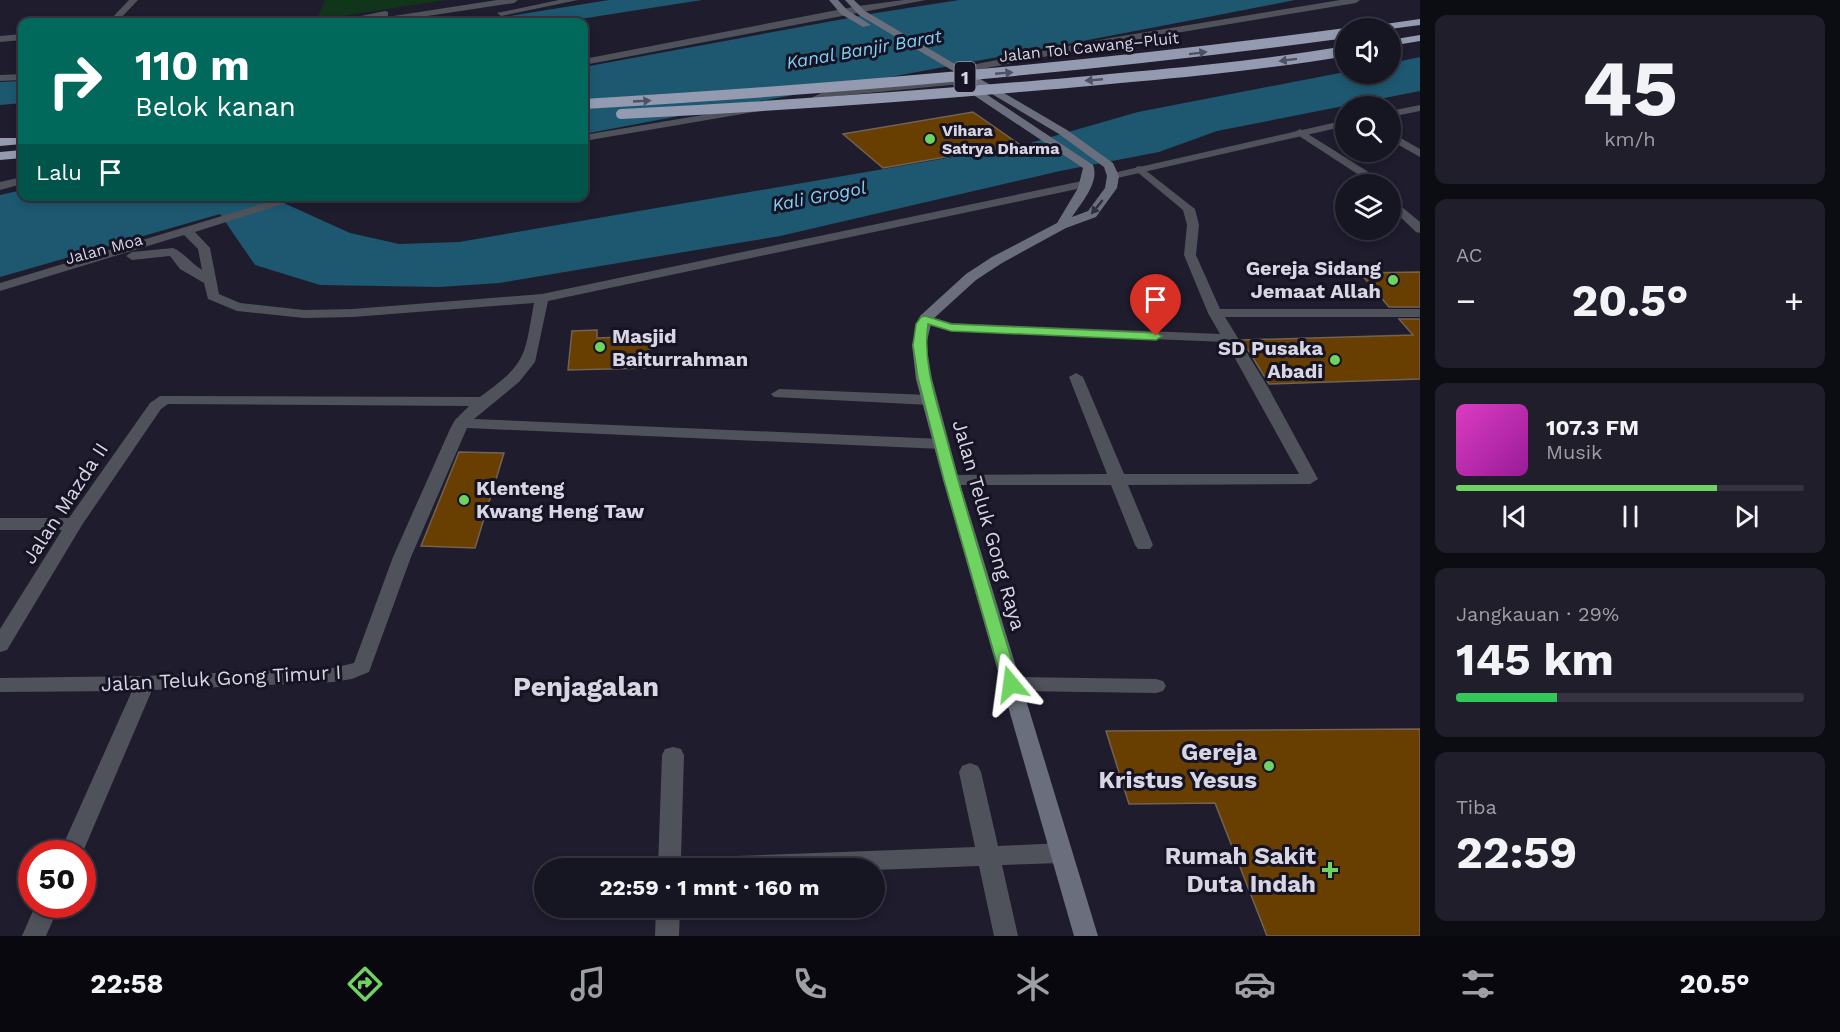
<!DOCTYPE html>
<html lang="id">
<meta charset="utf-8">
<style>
:root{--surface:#161522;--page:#1f1e2a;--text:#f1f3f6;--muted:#9e9fa5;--line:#353440;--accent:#6ed361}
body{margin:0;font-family:"Work Sans",sans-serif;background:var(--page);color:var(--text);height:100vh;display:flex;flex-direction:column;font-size:22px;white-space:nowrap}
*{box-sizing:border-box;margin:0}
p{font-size:20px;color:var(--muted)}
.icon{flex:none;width:33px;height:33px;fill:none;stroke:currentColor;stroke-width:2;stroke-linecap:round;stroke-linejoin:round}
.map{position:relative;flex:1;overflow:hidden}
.details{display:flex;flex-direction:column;gap:15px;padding:15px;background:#0c0c13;width:420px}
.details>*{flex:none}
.guide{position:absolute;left:18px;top:18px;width:570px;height:183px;border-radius:12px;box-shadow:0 3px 9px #0003,0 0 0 2px var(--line);background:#00695c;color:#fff;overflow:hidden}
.buttons{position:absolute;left:1335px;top:18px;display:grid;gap:12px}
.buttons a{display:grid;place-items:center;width:66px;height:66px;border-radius:50%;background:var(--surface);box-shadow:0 3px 9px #0003,0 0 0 2px var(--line);font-size:30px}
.speed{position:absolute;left:18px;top:840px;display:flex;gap:12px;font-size:30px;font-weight:700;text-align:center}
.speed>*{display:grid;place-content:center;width:78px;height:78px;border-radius:50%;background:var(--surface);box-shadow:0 3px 9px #0003,0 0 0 2px var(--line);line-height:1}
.speed .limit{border:9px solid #d22;background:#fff;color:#111}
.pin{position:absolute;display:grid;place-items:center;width:51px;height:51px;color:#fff;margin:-62px -26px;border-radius:50% 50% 50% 0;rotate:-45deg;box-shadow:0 0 6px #0007}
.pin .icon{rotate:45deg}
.me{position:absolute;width:66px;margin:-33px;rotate:344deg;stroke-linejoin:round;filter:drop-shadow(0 0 4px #0008)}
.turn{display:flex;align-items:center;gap:21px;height:126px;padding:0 18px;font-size:27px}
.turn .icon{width:78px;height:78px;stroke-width:2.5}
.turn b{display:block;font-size:42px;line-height:51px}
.then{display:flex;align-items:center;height:57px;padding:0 18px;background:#0003;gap:12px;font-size:22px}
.big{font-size:45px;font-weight:700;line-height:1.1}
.details .tile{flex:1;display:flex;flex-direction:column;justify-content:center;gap:9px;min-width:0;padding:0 21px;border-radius:12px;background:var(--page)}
.details .dial{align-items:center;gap:0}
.dial b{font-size:78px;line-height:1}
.song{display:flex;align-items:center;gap:18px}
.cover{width:72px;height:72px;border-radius:9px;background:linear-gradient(135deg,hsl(310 70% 55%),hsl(300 70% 35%))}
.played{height:6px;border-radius:3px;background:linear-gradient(90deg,var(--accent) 75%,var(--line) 75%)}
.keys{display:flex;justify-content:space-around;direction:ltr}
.heat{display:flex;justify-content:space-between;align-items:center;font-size:33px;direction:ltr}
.charge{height:9px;border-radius:4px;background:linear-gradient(90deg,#34c759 29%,var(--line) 0)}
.trip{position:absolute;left:534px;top:858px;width:351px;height:60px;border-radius:30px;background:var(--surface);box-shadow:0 3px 9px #0003,0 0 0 2px var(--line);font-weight:700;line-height:60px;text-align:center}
.menu{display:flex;height:96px;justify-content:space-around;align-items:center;background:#09080e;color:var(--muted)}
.menu .icon{width:42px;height:42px}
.menu .on{color:var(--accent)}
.menu b{font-size:27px;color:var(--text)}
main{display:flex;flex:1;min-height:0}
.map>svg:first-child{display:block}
.green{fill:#11351a}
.water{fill:#1d5870}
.building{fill:#683f00;stroke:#726251;stroke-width:1.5}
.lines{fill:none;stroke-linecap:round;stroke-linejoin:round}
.minor{fill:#50525b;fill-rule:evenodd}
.tertiary{fill:#50525b;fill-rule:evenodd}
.secondary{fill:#6b6f7d;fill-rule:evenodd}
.motorway{fill:#949ab0;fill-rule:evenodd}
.motorway-bridge{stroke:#949ab0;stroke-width:10}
.oneway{fill:#4e5063}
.oneway2{fill:#2f2f3f}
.route{fill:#6ed361;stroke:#48893f;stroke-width:1.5}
.poi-dot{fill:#6ed361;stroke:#151324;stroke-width:2}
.labels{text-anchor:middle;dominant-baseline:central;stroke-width:6;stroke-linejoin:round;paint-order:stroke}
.far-street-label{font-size:16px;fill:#d7d6e2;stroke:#151324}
.far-poi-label{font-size:16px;font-weight:bold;fill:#d7d6e2;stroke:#151324;text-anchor:start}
.far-water-label{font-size:18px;font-style:italic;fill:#80d1f6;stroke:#151324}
.shield{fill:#151324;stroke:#9d9ca9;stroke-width:1.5}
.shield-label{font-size:18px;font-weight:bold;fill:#d7d6e2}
.poi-label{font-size:20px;font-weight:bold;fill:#d7d6e2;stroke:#151324;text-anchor:end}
.street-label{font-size:20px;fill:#d7d6e2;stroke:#151324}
.near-poi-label{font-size:24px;font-weight:bold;fill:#d7d6e2;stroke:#151324;text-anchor:end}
.near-quarter-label{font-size:27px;font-weight:bold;fill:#d7d6e2;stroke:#151324}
</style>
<main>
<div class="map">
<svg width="1420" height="936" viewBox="0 0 1420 936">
<rect width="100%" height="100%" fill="#1e1c2d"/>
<polygon class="green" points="325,0 446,0 316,20"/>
<g class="water">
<polygon points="609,0 702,0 561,22 473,22"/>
<path d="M959 0H1295C1059 47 821 89 584 134V67L876 13Z"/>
<polygon points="1420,57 1420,91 1217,131 1159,152 1060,171 780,236 499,283 440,287 320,285 255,265 220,214 0,277 0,195 22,190 22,196 282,197 275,199 350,233 399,244 459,242 1023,145 1138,112 1345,72 1390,74 1391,63"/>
<polygon points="22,81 22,103 0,105 0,82"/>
</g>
<g class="building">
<polygon points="973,112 1019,144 883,168 843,134"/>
<polygon points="1420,272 1420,307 1389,307 1360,273"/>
<polygon points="1399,319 1420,319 1420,379 1269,384 1242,340 1413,335"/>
<polygon points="597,330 597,338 650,336 649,368 568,370 572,331"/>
<polygon points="459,452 504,453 475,548 421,546"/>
<polygon points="1420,729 1420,936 1267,936 1215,803 1129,804 1106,731"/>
</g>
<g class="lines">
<g class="minor">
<polygon points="129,0 138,0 117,22 108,22"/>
<polygon points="497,0 518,0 514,3 388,22 370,22 374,19"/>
<polygon points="559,0 578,0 501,16 497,13"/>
<polygon points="904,0 926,0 584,65 584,59 858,6"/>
<polygon points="1340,0 1360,0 1356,3 1110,44 961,73 956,70 961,67 1110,38"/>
<polygon points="385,11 388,12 388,16 349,22 332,22"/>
<polygon points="22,34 22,40 0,42 0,36"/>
<polygon points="22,74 22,80 0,81 0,75"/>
<polygon points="977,77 981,78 981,82 827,97 812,103 807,100 825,91"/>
<polygon points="756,106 761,109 760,111 584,141 584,135"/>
<polygon points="1300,129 1367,171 1380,184 1368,184 1359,175 1296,134 1295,132"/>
<polygon points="1390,132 1420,149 1420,157 1390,140"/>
<polygon points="1140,166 1195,209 1199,225 1196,255 1220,309 1420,309 1420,317 1225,317 1268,387 1318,479 1310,484 1128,485 1153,545 1150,549 1138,549 1135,545 1111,485 951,485 943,480 951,475 1107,474 1069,377 1076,373 1083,377 1124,474 1299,474 1226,342 951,331 920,322 918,319 925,315 952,323 1220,334 1208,313 1184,255 1187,225 1183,210 1136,171 1136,167"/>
<polygon points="22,177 22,184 0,190 0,182"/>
<path d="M1087 180 1091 182V186L548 301 535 362 519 382 474 419 942 439 950 444 942 449 467 428 411 557 369 672 352 679 333 682 152 690 82 854H59L132 691 0 692V678L145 676 333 668 354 663 393 557 450 429 455 420 469 406 168 404 161 409 82 525 7 650 0 652V629L62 530H0V518H69L150 403 160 396 480 397C527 363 524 358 534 303L353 317 304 318 237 311 208 299 204 283 180 269 170 256 132 260 126 256 132 252 173 248C182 251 192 264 202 270L198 249 184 235 0 291V283L288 196H308L195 232 210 248 219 294 240 303 304 310 353 309 542 294Z"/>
<polygon points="1390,197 1420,222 1420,233 1416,232 1390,207"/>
<polygon points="779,389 930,395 938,400 930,405 774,397 771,394"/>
<polygon points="1011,677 1156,679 1163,681 1166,686 1163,691 1156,693 1011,691 1004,689 1001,684 1004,679"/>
<polygon points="673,747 681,749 684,755 681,858 975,847 959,772 962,766 970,763 978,766 981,772 998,846 1061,843 1069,846 1072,853 1069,860 1061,863 1002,865 1018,936 994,936 979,866 874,870 658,868 662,755 665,749"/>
<polygon points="36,904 60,904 46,936 22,936"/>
<polygon points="656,908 680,908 679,936 655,936"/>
</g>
<g class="tertiary">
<polygon points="1420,105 1420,111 1390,117 1390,111"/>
<polygon points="1346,120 1346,126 1113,179 1107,176 1113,173"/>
</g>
<g class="secondary">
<polygon points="829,0 838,0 847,10 871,25 863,27 841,14"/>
<path d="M845 0H854L865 11 1067 130 1113 163 1119 176 1117 188 1096 217 1066 228 1002 263 976 280 932 320 926 345 932 379 959 480 1098 936H1074L943 480 916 379 912 345 920 316 966 274 992 257 1057 223 1078 188 1083 168 963 88V84H971L1093 165C1100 182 1081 203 1072 217L1088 211 1105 188 1107 176 1104 167 1059 134 859 15Z"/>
</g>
<g class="motorway">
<polygon points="1420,19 1420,25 1390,29 1373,28 1378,25"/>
<polygon points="1420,35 1420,41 1390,46 1390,40"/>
<polygon points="0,138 22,138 22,144 0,146"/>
<polygon points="22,150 22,158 0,160 0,152"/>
</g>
<g class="motorway-bridge">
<path d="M584 104C839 89 1093 67 1346 33"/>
<path d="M621 114C762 107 903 97 1043 85 1144 76 1246 68 1346 51"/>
</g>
</g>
<defs><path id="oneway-solid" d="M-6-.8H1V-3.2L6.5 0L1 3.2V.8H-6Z" transform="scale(1.5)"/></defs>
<g class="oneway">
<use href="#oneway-solid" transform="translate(1198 53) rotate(-7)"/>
<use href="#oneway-solid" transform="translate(1288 60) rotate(173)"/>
<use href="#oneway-solid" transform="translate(1004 73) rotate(-5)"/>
<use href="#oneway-solid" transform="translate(1094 80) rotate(175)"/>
<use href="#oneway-solid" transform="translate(642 101) rotate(-3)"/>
</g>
<use class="oneway2" href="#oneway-solid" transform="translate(1097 207) rotate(129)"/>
<path class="route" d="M925 316 951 324 1156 333 1162 336 1156 340 951 331 928 324C922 365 938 405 948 444 970 525 995 604 1019 684L1017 689H1005L1003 684 944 480 918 378 913 345 916 324 921 317Z"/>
<g class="poi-dot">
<circle cx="930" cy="139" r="6"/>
<circle cx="1393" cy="280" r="6"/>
<circle cx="600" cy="347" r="6"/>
<circle cx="1335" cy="360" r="6"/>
<circle cx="464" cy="500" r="6"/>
<circle cx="1269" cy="766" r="6"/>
<path d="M1327 861h6v6h6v6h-6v6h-6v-6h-6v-6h6z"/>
</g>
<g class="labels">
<g class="far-street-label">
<text transform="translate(1089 47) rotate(-6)">Jalan Tol Cawang–Pluit</text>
<text transform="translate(104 249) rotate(-15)">Jalan Moa</text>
</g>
<g class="far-poi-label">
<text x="942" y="130">Vihara<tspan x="942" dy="18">Satrya Dharma</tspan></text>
</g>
<g class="far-water-label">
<text transform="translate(864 49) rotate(-10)">Kanal Banjir Barat</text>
<text transform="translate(819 196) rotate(-11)">Kali Grogol</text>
</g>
<rect class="shield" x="954.5" y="62" width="21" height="30" rx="4.5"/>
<g class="shield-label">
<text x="965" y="77">1</text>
</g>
<g class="poi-label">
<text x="1381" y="268">Gereja Sidang<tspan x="1381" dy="23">Jemaat Allah</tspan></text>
<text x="612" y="336" text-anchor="start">Masjid<tspan x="612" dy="23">Baiturrahman</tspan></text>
<text x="1323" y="348">SD Pusaka<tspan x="1323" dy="23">Abadi</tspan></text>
<text x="476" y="488" text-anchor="start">Klenteng<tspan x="476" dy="23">Kwang Heng Taw</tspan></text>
</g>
<g class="street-label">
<text transform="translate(65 503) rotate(-57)">Jalan Mazda II</text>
<text transform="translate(989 525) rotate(74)">Jalan Teluk Gong Raya</text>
<text transform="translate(221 678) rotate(-3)">Jalan Teluk Gong Timur I</text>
</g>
<g class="near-poi-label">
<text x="1257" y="752">Gereja<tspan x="1257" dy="28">Kristus Yesus</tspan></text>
<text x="1316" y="856">Rumah Sakit<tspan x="1316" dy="28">Duta Indah</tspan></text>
</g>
<g class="near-quarter-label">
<text x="586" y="687">Penjagalan</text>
</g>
</g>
</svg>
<div class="buttons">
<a><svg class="icon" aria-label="sound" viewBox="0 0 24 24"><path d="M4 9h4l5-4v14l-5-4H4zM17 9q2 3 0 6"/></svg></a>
<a><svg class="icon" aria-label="search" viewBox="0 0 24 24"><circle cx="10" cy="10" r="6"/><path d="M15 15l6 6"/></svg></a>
<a><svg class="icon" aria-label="layers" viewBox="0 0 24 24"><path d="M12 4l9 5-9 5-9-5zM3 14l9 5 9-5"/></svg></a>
</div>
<div class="speed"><div class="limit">50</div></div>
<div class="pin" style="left:1156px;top:336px;background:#d93025"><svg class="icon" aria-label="arrive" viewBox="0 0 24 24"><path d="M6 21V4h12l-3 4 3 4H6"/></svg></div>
<svg class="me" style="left:1011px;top:684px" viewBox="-20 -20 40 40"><path d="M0-17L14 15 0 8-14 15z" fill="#6ed361" stroke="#fff" stroke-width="4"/></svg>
<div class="trip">22:59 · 1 mnt · 160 m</div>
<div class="guide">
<div class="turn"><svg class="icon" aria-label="right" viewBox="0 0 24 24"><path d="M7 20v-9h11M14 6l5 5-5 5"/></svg><div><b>110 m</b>Belok kanan</div></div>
<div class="then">Lalu<svg class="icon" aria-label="arrive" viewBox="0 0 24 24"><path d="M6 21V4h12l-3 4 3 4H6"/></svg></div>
</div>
</div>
<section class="details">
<div class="tile dial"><b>45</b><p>km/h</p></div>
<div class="tile"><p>AC</p>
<div class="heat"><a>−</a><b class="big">20.5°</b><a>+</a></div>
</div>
<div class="tile">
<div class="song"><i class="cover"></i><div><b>107.3 FM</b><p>Musik</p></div></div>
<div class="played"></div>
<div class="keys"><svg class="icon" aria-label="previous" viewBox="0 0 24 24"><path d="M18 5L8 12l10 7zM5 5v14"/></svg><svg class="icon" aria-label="pause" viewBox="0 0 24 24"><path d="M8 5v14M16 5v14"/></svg><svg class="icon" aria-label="next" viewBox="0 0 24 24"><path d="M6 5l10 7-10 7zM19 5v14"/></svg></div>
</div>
<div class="tile"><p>Jangkauan · 29%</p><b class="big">145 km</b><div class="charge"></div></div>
<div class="tile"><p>Tiba</p><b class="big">22:59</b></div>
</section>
</main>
<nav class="menu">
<b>22:58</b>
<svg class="icon on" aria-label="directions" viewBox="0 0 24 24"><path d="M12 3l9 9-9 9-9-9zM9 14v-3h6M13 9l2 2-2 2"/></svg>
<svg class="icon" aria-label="music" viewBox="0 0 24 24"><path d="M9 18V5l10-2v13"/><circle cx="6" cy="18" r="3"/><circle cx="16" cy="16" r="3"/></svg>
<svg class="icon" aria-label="phone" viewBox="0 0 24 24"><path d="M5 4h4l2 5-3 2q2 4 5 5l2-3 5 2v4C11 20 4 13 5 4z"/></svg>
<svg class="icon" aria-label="climate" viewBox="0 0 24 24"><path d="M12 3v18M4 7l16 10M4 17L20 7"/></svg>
<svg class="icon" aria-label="car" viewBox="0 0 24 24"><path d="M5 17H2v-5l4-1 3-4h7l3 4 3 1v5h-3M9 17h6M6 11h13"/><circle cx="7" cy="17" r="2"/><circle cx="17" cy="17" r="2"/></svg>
<svg class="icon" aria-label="filters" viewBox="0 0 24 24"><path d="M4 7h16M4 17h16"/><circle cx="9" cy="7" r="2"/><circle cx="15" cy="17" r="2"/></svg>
<b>20.5°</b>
</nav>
